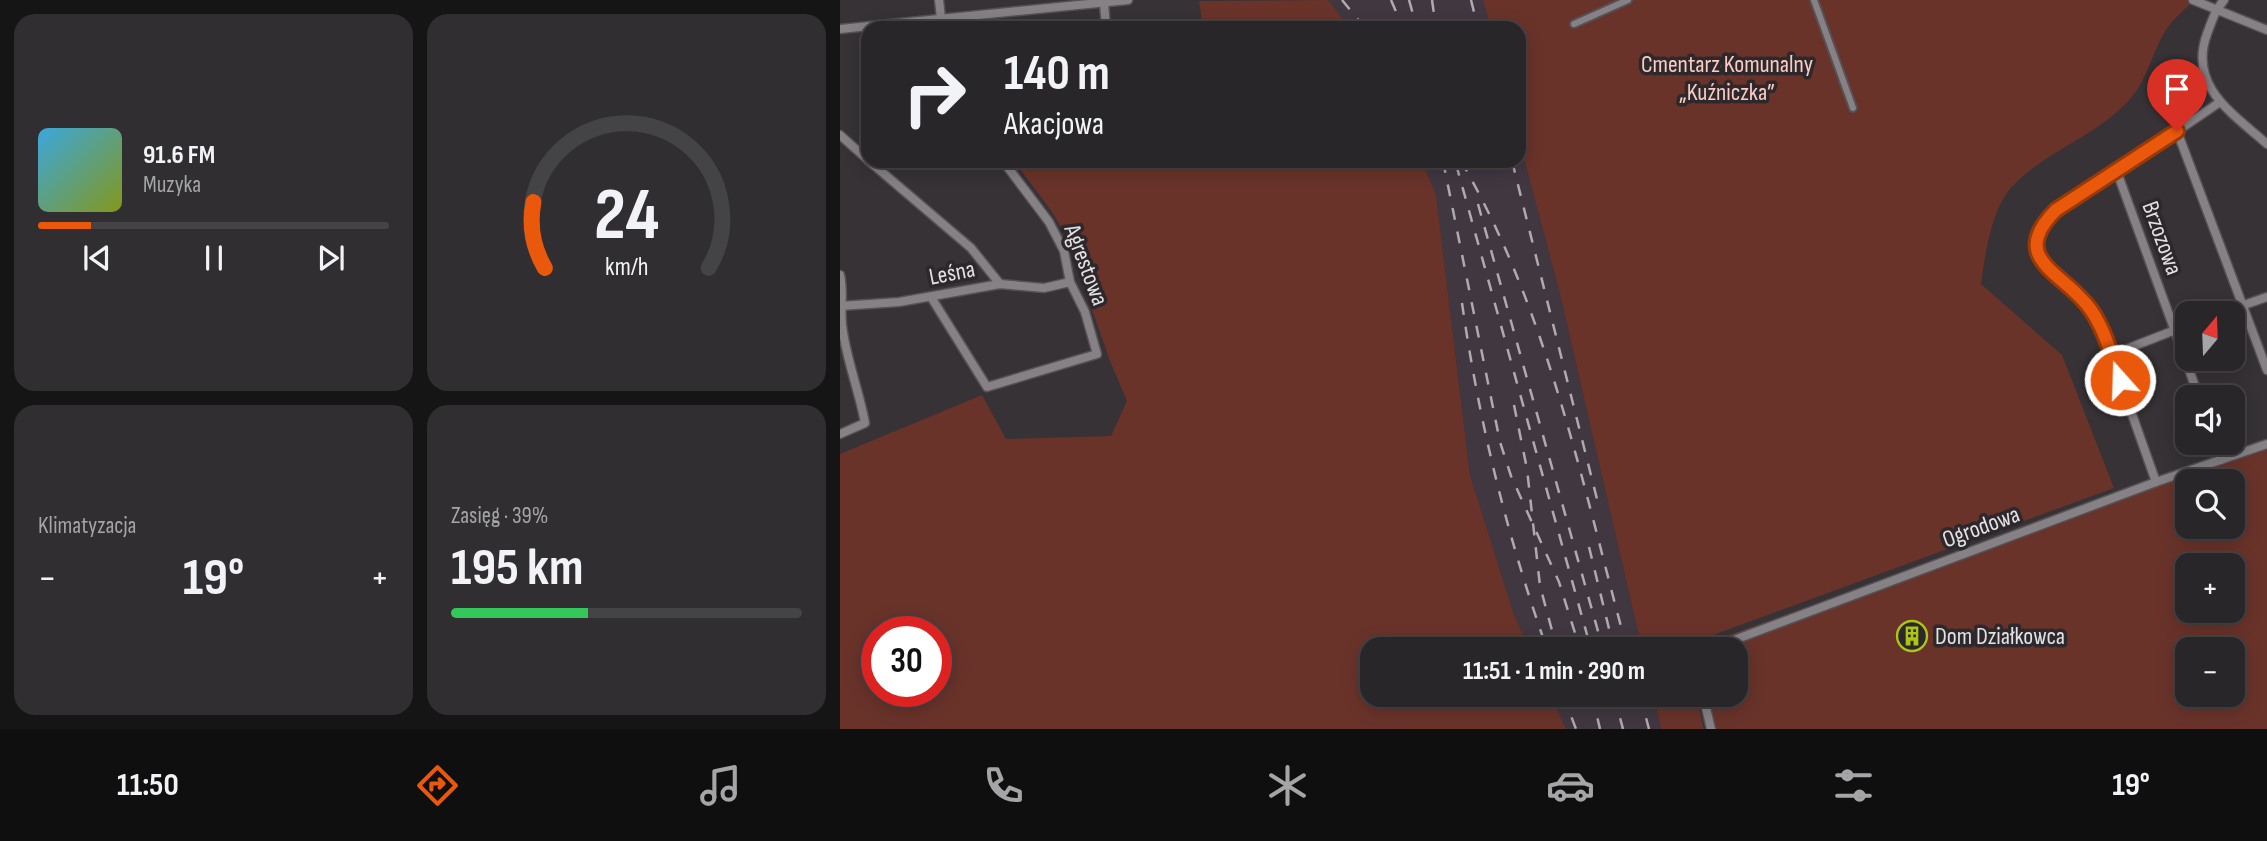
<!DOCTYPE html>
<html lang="pl">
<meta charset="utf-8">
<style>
:root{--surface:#282628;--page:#302e30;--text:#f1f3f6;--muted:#a5a5a8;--line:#444345;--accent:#ea580c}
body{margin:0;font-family:"Sofia Sans Condensed",sans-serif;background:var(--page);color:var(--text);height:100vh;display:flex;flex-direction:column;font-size:26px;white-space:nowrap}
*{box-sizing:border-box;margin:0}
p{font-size:23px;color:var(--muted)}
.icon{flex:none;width:38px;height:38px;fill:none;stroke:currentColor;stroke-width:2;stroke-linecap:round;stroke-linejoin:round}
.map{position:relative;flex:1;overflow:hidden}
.panel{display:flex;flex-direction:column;gap:14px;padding:14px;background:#161516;width:840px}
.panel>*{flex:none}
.banner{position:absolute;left:21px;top:21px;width:665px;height:147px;border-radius:21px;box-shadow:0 4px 18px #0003,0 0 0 2px var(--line);background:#282628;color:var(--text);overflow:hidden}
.needle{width:46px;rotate:19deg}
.controls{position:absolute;left:1335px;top:301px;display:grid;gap:14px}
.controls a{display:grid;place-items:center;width:70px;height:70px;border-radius:14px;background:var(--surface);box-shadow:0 4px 18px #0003,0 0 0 2px var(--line);font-size:35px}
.speed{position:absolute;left:21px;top:616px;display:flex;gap:14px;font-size:35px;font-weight:700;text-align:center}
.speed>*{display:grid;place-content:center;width:91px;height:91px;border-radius:50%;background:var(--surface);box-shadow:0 4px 18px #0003,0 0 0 2px var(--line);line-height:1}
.speed .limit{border:10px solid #d22;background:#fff;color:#111}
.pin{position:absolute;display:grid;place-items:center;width:60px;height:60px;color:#fff;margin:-72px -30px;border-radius:50% 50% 50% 0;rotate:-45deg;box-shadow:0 0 7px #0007}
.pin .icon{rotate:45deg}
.me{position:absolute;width:77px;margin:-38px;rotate:340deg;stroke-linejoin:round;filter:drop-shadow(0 0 5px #0008)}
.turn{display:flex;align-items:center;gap:24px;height:147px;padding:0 28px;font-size:32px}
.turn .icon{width:91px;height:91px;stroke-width:2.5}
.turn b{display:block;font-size:49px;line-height:60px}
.big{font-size:52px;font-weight:700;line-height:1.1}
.panel .widget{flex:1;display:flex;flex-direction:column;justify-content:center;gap:10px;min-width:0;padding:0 24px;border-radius:21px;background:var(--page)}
.panel .dial{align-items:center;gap:0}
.dial svg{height:182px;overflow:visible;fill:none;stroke:var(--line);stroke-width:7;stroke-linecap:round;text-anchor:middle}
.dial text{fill:var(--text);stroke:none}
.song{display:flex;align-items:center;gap:21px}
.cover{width:84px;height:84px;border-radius:10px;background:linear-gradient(135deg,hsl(200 70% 55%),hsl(70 70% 35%))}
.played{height:7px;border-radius:4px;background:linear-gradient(90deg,var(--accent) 15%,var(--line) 15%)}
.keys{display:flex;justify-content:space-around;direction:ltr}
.heat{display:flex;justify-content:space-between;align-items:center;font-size:38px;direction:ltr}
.charge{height:10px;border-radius:5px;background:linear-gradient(90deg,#34c759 39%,var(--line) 0)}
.panel .tiles{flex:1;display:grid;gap:14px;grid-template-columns:repeat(2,1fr)}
.trip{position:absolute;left:520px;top:637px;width:388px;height:70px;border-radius:21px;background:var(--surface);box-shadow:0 4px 18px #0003,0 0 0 2px var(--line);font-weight:700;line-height:70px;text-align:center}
.dock{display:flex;height:112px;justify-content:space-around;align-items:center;background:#100f10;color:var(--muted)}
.dock .icon{width:49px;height:49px}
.dock .selected{color:var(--accent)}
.dock b{font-size:32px;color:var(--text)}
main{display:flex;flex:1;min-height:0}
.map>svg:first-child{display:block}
.built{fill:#413740}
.green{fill:#69332a;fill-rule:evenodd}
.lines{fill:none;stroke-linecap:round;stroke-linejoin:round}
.pedestrian-casing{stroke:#555155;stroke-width:10}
.minor-casing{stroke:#555155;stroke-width:11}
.pedestrian{stroke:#868185;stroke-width:6}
.minor{stroke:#868185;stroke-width:8}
.rail{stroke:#aeaaad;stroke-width:2.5;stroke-dasharray:12 12;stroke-linecap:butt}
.route-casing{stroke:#983908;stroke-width:18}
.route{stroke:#ea580c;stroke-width:12}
.labels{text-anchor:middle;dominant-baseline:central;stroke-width:7;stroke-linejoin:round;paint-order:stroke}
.park-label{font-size:24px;fill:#fcccc3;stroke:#2c282b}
.street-label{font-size:24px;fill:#e4e1e4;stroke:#2c282b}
.poi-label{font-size:24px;fill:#e4e1e4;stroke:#2c282b;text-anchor:start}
</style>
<main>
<section class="panel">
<div class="tiles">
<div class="widget">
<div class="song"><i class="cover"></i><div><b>91.6 FM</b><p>Muzyka</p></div></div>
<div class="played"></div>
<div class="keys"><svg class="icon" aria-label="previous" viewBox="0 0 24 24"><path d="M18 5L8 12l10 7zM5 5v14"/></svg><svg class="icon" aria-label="pause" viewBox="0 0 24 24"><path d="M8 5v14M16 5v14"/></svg><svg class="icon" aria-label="next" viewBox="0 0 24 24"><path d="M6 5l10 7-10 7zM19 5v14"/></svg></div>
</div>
<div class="widget dial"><svg viewBox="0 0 100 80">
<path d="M14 69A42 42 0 1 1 86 69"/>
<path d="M14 69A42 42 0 0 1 9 40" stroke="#ea580c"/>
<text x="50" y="56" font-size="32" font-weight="700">24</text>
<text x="50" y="72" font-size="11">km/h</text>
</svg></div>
<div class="widget"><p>Klimatyzacja</p>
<div class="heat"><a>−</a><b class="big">19°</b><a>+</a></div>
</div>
<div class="widget"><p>Zasięg · 39%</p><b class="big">195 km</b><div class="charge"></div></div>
</div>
</section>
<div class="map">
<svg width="1427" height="729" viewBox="0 0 1427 729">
<rect width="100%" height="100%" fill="#363235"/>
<g class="built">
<polygon points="488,0 643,0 651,28 510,28"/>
<polygon points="679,140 720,294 802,649 690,649 674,615 630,475 596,195 582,161 679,161"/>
<polygon points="711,695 813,695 821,729 726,729"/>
</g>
<g class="green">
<polygon points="488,0 510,28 363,28 359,1"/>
<path d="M643 0H1354C1346 9 1335 17 1328 27 1313 48 1308 79 1291 98 1257 137 1204 151 1171 188 1151 210 1145 256 1141 284L1222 355 1274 488 862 639 854 649H802L720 294 679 140V28H651Z"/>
<path d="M174 161H582L596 195 630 475 674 615 690 649H532V695H711L726 729H0V454L142 395 166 439 271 436 287 401 270 361 226 235 210 209ZM37 632H96V691H37Z"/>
<path d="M1427 442V729H873L864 695H896V649H862L867 643ZM1348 481H1393V527H1348ZM1348 565H1393V611H1348ZM1348 649H1393V695H1348Z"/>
<polygon points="813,695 856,695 864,729 821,729"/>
</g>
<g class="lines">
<g class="pedestrian-casing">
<g id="pedestrian">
<polyline points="974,0 1013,108"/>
<polyline points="734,24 788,0"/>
</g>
</g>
<g class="minor-casing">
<g id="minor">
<polyline points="99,0 101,18"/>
<polyline points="1353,0 1427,30"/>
<path d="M1384 0C1375 10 1372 21 1367 34 1348 86 1392 113 1427 144"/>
<polyline points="264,3 266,28"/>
<polyline points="0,29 288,0"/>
<polyline points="1337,131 1427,370"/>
<polyline points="0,135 28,160"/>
<polyline points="29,161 131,248 160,284"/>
<polyline points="1277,172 1359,397"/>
<path d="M0 275C4 292 0 308 2 325 6 359 19 390 25 423L0 434"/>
<polyline points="91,297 147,387 257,354 245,312 230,282 224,251 209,222 163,161"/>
<polyline points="0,306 59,302 160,284 204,288 230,282"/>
<polyline points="1381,313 1427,297"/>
<polyline points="1271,355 1348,325"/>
<polyline points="1375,443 1381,460"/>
<polyline points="1316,482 1271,355 1254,314 1242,298 1203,265 1196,253 1196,239 1203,224 1216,210 1277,172 1380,102"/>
<polyline points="870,649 1316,482 1427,444"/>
<polyline points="863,695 871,729"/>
</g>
</g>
<use href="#pedestrian" class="pedestrian"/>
<use href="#minor" class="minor"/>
<g class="rail">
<polyline points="502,0 525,28"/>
<polyline points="551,0 563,28"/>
<polyline points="569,0 577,28"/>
<polyline points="592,0 596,28"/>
<polyline points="631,0 638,28"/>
<polyline points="603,161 660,442 671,476 719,582 740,649"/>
<path d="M621 161C708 311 742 483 787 649"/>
<polyline points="672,161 759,507"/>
<polyline points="616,164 751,649"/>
<polyline points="638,204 763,649"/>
<path d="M622 303C639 422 667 536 707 649"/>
<polyline points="674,405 687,469 700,586 717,649"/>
<polyline points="749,547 774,649"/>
<polyline points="723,695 736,729"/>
<polyline points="752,695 760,729"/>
<polyline points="774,695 783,729"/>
<polyline points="800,695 809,729"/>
</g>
</g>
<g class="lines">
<g class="route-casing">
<path id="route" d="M1280 380C1272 357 1265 330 1251 310 1225 272 1166 260 1216 210L1337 131"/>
</g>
<use href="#route" class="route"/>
</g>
<defs>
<g id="building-ring" transform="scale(1.575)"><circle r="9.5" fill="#2c282b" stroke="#acc613" stroke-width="1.5"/><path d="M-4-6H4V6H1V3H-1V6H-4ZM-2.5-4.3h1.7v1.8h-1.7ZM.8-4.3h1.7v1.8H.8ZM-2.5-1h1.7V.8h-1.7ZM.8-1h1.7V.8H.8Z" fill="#acc613"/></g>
</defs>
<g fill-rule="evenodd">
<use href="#building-ring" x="1072" y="636"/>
</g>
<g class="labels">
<g class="park-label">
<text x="887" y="64">Cmentarz Komunalny<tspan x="887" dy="28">„Kuźniczka”</tspan></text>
</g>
<g class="street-label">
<text transform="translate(1322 238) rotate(70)">Brzozowa</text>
<text transform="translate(246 265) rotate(69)">Agrestowa</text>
<text transform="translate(112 273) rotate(-11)">Leśna</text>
<text transform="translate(1141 527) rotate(-20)">Ogrodowa</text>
</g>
<g class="poi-label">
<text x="1095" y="636">Dom Działkowca</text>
</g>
</g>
</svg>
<div class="controls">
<a><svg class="needle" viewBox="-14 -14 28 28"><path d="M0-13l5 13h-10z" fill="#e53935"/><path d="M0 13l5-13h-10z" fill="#a5a5a8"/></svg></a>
<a><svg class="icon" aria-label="sound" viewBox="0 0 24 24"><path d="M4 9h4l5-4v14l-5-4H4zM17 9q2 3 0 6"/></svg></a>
<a><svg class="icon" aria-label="search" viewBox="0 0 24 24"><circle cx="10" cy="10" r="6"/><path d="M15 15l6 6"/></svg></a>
<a>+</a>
<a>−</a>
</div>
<div class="speed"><div class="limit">30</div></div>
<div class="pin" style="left:1337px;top:131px;background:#d93025"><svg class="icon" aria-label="arrive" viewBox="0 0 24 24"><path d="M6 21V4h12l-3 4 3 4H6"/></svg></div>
<svg class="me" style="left:1280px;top:380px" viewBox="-20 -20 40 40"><circle r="17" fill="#ea580c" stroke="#fff" stroke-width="3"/><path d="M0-11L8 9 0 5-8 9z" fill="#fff"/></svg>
<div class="trip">11:51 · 1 min · 290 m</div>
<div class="banner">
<div class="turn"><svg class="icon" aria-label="right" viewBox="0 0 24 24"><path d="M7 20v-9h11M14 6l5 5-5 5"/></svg><div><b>140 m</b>Akacjowa</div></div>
</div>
</div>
</main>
<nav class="dock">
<b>11:50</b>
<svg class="icon selected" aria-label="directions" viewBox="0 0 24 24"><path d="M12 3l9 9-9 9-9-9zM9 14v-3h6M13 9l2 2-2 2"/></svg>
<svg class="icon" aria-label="music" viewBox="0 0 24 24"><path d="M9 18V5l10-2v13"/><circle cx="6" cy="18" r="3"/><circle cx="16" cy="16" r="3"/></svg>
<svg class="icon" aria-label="phone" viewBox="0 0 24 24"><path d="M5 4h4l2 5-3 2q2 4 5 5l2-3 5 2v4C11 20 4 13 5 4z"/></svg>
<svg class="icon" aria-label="climate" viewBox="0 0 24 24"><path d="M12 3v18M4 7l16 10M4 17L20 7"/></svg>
<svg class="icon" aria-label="car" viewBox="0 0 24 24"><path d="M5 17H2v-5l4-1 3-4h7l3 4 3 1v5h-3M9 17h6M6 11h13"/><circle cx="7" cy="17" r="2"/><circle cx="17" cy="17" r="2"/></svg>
<svg class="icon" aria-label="filters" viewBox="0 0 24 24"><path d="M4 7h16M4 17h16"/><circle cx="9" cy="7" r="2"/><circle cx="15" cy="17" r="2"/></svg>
<b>19°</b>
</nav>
